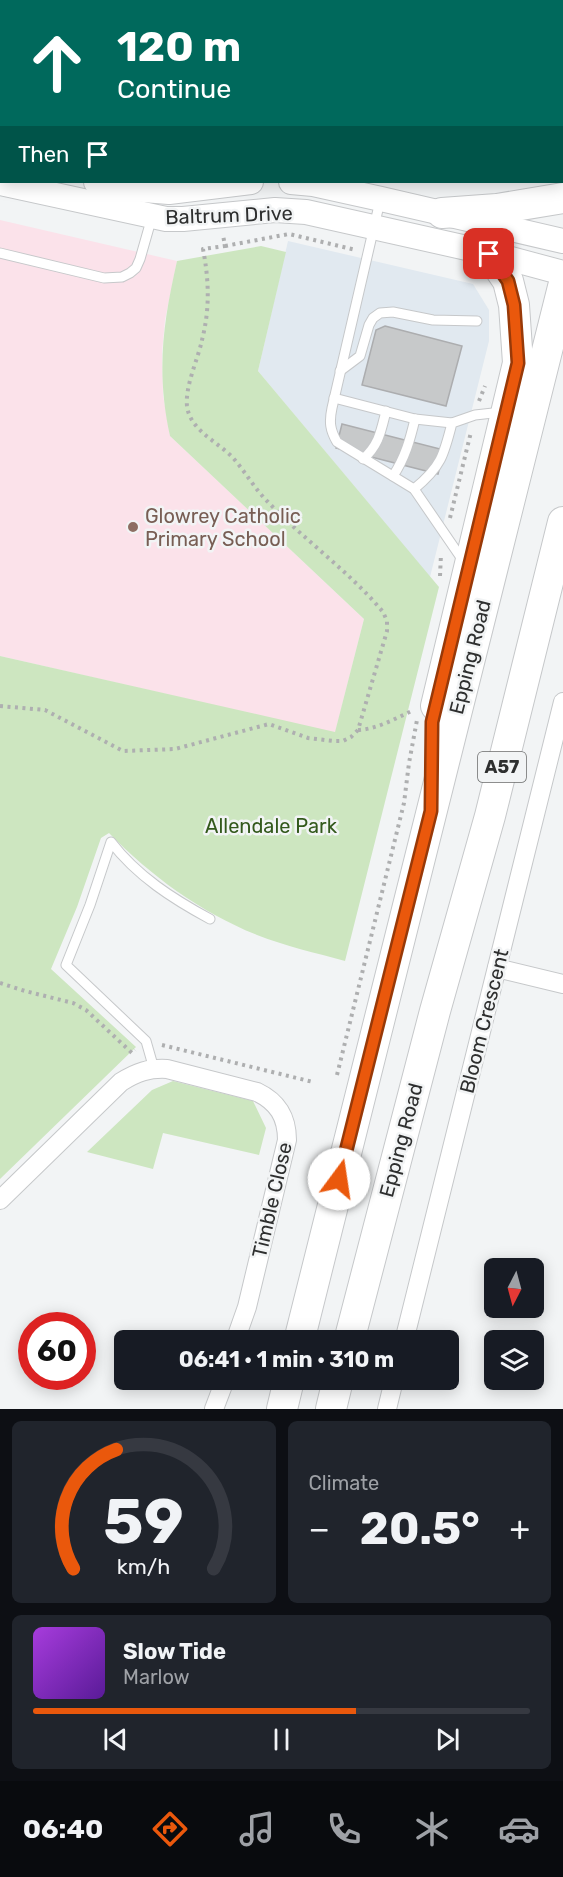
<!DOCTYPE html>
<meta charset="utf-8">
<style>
:root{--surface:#171b24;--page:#20242c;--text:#f1f3f6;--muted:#9ea1a6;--line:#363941;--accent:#ea580c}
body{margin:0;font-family:Rubik,sans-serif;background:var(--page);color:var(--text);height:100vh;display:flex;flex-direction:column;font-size:22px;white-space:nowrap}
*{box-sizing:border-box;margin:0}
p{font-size:20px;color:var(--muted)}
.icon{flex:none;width:33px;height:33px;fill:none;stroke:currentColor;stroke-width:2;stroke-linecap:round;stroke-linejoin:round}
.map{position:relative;height:1409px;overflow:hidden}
.sheet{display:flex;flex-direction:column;gap:12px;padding:12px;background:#0d0f14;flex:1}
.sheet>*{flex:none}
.hud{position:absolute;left:0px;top:0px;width:564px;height:183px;box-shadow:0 3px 15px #0003;background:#00695c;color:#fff;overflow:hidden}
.needle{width:39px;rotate:186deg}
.fabs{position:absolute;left:484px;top:1258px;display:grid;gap:12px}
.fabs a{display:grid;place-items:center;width:60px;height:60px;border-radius:9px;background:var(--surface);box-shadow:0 3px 15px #0003;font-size:30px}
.speed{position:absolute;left:18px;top:1312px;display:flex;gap:12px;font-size:30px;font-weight:700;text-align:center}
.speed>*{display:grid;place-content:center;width:78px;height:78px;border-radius:50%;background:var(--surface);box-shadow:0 3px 15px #0003;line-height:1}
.speed .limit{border:9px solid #d22;background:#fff;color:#111}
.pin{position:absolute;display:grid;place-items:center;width:51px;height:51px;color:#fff;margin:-26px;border-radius:12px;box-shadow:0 3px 9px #0006}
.me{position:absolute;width:66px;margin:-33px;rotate:14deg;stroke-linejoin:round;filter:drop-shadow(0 0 4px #0008)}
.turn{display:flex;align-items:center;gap:21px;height:126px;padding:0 18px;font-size:27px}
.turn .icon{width:78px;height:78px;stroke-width:2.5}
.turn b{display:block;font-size:42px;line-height:51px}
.then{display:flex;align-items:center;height:57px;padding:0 18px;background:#0003;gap:12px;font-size:22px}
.big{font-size:45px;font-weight:700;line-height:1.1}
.sheet .card{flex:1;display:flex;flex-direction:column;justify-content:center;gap:9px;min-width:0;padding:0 21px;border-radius:9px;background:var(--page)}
.sheet .dial{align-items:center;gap:0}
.dial svg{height:156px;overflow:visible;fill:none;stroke:var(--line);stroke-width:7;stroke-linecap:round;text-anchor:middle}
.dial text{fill:var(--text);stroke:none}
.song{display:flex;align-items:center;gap:18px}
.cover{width:72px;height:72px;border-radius:9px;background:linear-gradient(135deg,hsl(280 70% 55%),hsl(270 70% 35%))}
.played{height:6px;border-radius:3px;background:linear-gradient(90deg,var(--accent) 65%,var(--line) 65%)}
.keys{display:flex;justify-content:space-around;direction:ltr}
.heat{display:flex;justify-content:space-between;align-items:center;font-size:33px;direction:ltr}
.sheet .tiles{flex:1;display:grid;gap:12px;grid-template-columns:1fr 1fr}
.card:last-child{grid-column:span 2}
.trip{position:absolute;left:114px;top:1330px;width:345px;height:60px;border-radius:9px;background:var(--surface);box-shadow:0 3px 15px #0003;font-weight:700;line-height:60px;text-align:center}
.menu{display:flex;height:96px;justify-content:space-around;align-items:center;background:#090b0e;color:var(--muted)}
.menu .icon{width:42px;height:42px}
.menu .selected{color:var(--accent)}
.menu b{font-size:27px;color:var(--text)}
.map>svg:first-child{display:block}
.built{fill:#e1e9f0}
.education{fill:#fbe2ea}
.green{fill:#cde6c0}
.building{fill:#c7c9ca;stroke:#acadaf;stroke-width:1.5}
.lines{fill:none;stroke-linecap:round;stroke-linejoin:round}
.service-casing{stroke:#c6c8ca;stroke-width:11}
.minor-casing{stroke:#c6c8ca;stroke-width:20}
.tertiary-casing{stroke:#c6c8ca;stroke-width:26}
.primary-casing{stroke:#c6c8ca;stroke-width:32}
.path{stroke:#aeafb0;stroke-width:4;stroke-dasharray:3 4.5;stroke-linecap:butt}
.service{stroke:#fff;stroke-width:9}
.minor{stroke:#fff;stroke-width:18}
.tertiary{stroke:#fff;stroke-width:24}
.primary{stroke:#fff;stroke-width:30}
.route-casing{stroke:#983908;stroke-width:15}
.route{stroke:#ea580c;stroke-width:10}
.education-dot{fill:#8d6e63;stroke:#f2f4f5;stroke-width:2}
.labels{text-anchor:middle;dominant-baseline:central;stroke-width:5;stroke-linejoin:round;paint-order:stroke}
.shield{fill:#f2f4f5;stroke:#696a6a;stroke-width:1.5}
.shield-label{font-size:18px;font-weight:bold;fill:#2e2f2f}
.street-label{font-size:20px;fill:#2e2f2f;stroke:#f2f4f5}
.education-label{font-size:20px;fill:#785e54;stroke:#f2f4f5;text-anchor:start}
.park-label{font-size:20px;fill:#33591c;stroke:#f2f4f5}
</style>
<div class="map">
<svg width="563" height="1409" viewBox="0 0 563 1409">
<rect width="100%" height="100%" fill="#f2f4f5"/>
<polygon class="built" points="288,241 473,284 489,310 489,341 430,577 258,371"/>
<polygon class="education" points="0,220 177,261 165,320 162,352 163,395 170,436 364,619 335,733 0,656"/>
<g class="green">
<path d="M261 246 286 252 258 371 439 587 345 961C316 953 285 946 257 935 200 912 151 876 109 833L101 838 77 907 51 969 136 1047 0 1179V656L335 732 364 619 170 436C156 372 163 323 177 261Z"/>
<polygon points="173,1081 253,1101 266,1128 259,1155 163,1133 153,1169 87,1152 152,1090"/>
</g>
<g class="building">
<polygon points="416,0 478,0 477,2 416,2"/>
<polygon points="385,326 462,346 446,406 362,385 376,330"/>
<polygon points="342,424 444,450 438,474 336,448"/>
</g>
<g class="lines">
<g class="service-casing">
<g id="service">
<path d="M380 201 332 408C329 422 330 430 337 442L414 489 464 562"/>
<polyline points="0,253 104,278 122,277 130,273 136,268 140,259 152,217"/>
<polyline points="340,371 360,356 369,325 373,318 380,313 393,312 433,320 477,321"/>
<polyline points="334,398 415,419 452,423"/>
<path d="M363 459C379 445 381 431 386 411"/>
<path d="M393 476C405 458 410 440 415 419"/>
<path d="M414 489C441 467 444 455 452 423L475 415 502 412"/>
<path d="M154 1069 146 1041 66 965 90 905 111 842C137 876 173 899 210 919"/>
</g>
</g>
<g class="minor-casing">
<g id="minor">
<polyline points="113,2 113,0"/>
<polyline points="193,2 193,0"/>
<polyline points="276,2 277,0"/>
<polyline points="497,968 563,984"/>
<path d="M0 1200 121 1082C137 1072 149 1068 167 1069L257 1092C278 1102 287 1117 287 1140L247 1307 235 1341"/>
<polyline points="404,1341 563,702"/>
<polyline points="214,1409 225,1380"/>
<polyline points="387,1409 394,1380"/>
</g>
</g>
<g class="tertiary-casing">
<g id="tertiary">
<polyline points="0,160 2,160"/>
<polyline points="96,182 131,189 169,192 251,182"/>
<polyline points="291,182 313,184 381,199 563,241"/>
<polyline points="0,183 166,219 183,219 275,210 306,212 489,253 563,273"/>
</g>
</g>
<g class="primary-casing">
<g id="primary">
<polyline points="442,213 497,209 563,198"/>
<polyline points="436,706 518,363 514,305 508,281 489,253"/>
<polyline points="299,1341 563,287"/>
<polyline points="349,1341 435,1011 490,816 563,522"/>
<polyline points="282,1409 289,1380"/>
<polyline points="331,1409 338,1380"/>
</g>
</g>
<g class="path">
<polyline points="57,2 57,0"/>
<polyline points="225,246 289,234 356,250"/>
<polyline points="479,401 485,386"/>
<polyline points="450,518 471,432"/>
<polyline points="440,576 441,554"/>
<path d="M0 706 45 710 123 751 175 749 269 724 308 738 333 741H343L351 737 358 730 387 631V621L383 612C350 572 304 540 268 502 255 489 246 473 234 459 219 442 190 431 187 406 185 386 198 359 202 340 210 309 209 280 203 249L225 246 223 235"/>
<path d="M358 730C378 729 396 718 414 710"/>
<polyline points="0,983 25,991 73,1003 86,1010 132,1053 135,1050"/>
<polyline points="162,1045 313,1082"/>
<polyline points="337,1075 404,803 409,763 417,720"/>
</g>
<use href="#service" class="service"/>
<use href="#minor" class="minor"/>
<use href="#tertiary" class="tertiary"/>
<use href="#primary" class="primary"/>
</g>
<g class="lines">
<g class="route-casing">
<polyline id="route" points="339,1179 431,811 432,722 518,363 514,305 508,281 489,254"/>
</g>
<use href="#route" class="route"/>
</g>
<circle class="education-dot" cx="133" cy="527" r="6"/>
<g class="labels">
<rect class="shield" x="478" y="752" width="48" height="30" rx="4.5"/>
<g class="shield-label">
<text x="502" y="767">A57</text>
</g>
<g class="street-label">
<text transform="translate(229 215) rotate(-2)">Baltrum Drive</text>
<text transform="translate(470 657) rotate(-76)">Epping Road</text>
<text transform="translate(484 1021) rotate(-76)">Bloom Crescent</text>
<text transform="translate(401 1140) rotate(-75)">Epping Road</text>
<text transform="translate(272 1200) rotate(-77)">Timble Close</text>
</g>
<g class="education-label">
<text x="145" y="516">Glowrey Catholic<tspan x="145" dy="23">Primary School</tspan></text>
</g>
<g class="park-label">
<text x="271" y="826">Allendale Park</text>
</g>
</g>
</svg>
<div class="fabs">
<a><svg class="needle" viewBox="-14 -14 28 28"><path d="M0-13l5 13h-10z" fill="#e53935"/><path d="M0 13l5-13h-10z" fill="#9ea1a6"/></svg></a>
<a><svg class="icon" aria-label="layers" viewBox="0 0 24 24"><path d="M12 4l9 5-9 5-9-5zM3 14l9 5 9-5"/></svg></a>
</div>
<div class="speed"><div class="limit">60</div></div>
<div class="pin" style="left:489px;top:254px;background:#d93025"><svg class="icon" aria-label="arrive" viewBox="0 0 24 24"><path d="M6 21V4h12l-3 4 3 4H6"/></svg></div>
<svg class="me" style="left:339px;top:1179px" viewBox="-20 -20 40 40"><circle r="19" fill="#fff"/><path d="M0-13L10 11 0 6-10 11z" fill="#ea580c"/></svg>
<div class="trip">06:41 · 1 min · 310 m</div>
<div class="hud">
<div class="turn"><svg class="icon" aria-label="ahead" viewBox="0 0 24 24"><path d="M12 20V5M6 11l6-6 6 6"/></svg><div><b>120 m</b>Continue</div></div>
<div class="then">Then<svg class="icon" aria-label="arrive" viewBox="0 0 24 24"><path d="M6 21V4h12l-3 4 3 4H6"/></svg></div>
</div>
</div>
<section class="sheet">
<div class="tiles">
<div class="card dial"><svg viewBox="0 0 100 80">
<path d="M14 69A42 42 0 1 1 86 69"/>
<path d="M14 69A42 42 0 0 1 36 8" stroke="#ea580c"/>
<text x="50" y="56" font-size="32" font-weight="700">59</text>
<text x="50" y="72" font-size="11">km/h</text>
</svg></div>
<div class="card"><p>Climate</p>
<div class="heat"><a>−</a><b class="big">20.5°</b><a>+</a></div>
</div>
<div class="card">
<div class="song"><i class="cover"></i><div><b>Slow Tide</b><p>Marlow</p></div></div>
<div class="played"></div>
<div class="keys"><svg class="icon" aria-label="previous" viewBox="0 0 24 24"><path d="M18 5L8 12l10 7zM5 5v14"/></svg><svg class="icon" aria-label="pause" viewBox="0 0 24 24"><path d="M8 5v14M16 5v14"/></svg><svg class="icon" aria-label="next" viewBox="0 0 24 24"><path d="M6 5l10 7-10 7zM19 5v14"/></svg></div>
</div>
</div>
</section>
<nav class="menu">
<b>06:40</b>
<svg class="icon selected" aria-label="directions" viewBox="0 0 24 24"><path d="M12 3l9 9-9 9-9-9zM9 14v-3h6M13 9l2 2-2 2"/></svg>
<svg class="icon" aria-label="music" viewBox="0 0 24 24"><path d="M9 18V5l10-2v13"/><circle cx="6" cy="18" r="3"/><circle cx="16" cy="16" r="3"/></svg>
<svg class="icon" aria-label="phone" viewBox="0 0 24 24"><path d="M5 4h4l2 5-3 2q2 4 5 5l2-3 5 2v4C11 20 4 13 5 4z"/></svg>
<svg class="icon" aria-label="climate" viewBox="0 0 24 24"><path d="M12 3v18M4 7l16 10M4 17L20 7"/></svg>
<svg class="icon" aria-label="car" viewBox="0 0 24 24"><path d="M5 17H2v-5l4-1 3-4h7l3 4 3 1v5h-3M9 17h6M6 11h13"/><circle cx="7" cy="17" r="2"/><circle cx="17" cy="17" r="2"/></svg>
</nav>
